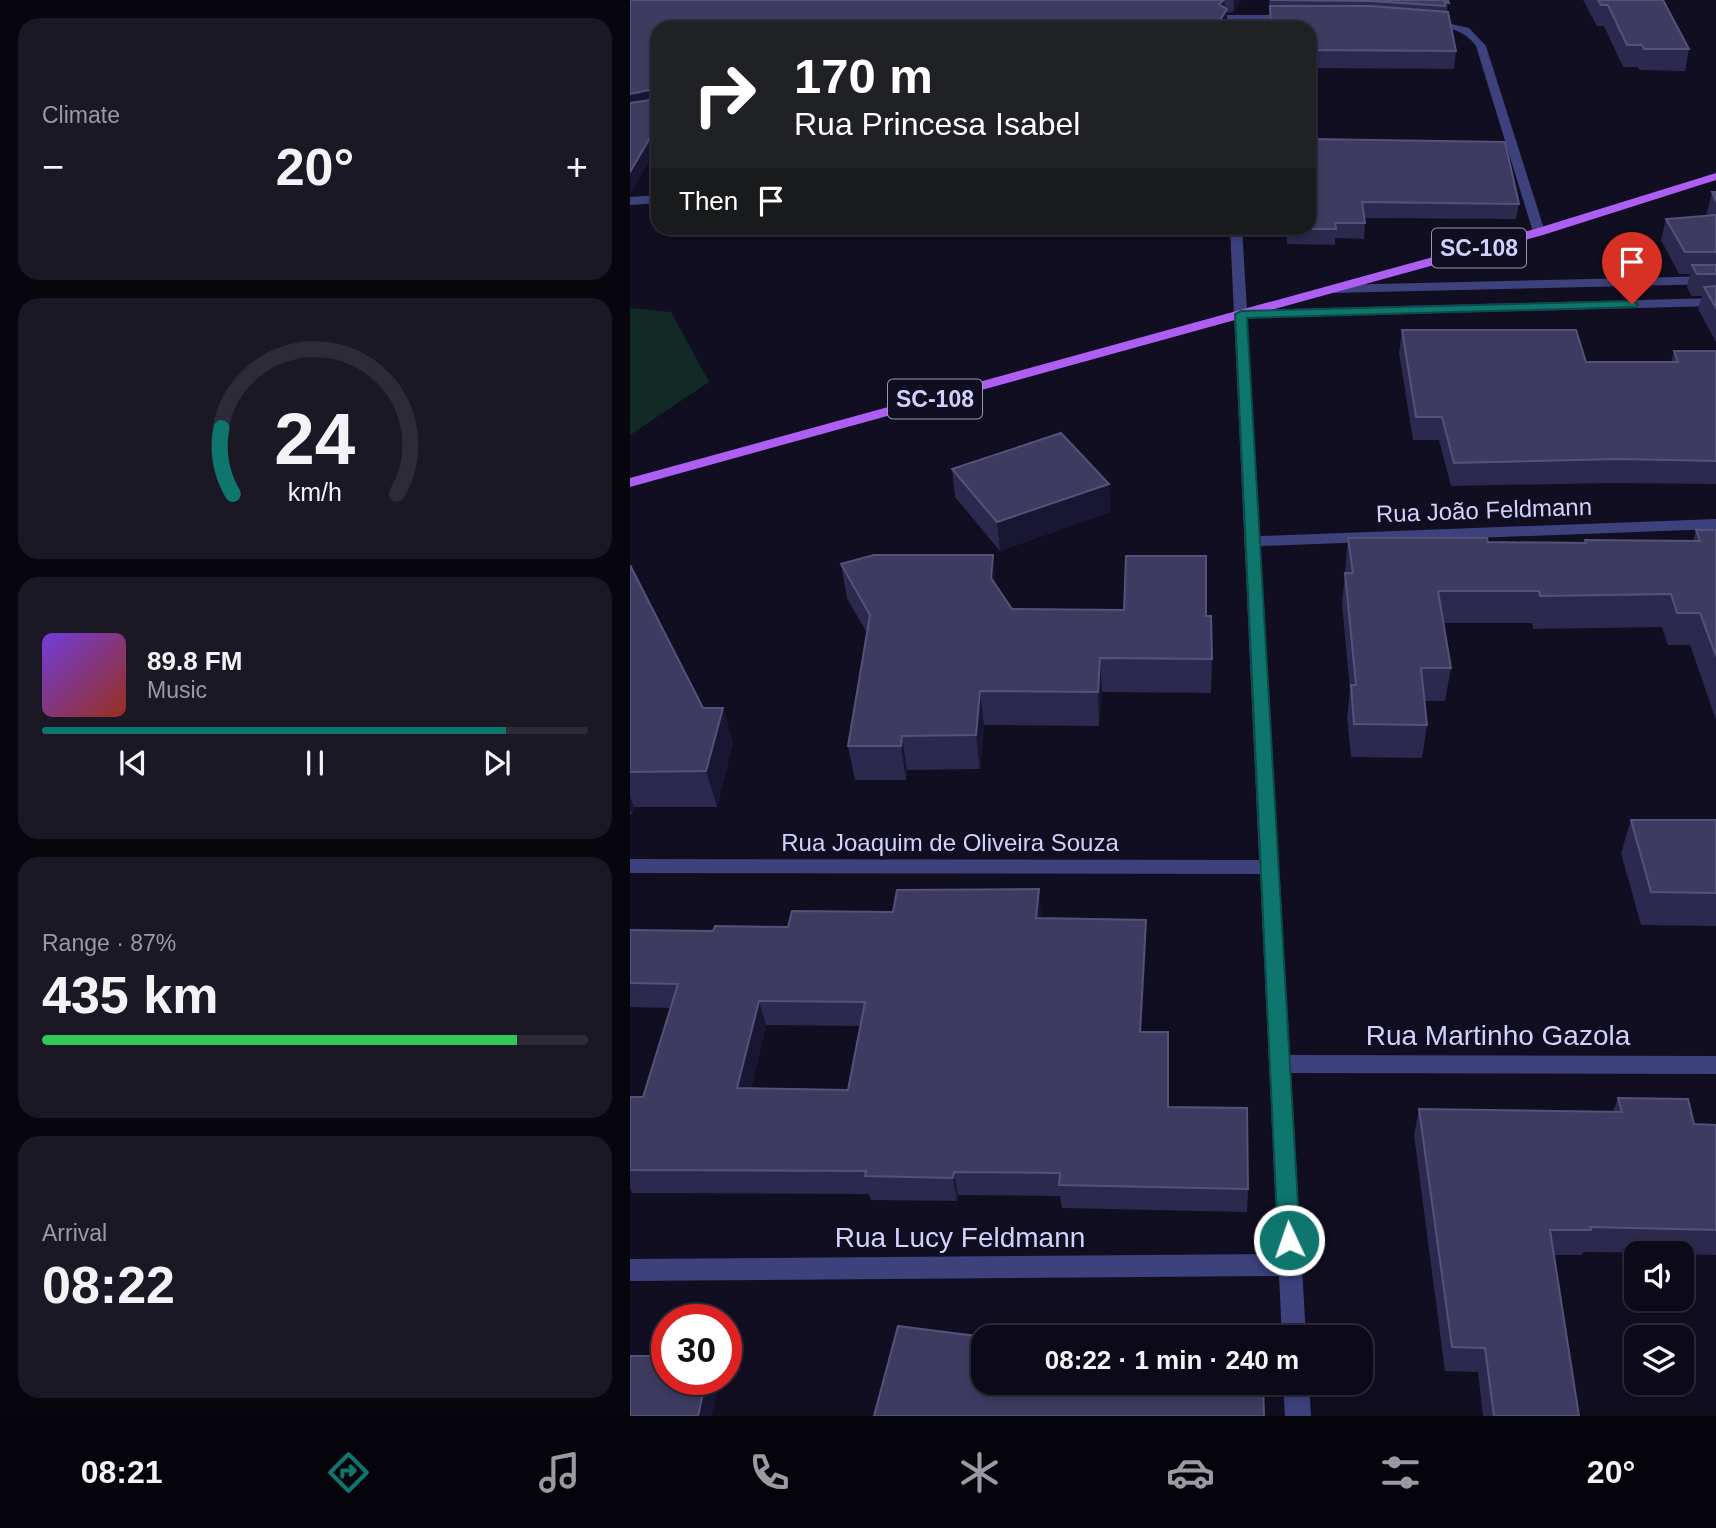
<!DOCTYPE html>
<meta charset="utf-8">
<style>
:root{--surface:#0c0a18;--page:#1a1825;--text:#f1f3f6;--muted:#9a9aa2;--line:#2c2b37;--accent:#0f766e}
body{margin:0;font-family:Arial,sans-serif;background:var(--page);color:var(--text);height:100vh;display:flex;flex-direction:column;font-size:26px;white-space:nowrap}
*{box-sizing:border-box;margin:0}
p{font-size:23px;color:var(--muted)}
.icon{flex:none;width:38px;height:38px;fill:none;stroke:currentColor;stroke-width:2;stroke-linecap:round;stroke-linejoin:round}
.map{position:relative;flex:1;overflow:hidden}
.details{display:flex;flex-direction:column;gap:18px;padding:18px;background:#07060d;width:630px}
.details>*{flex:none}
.top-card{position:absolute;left:21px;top:21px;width:665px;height:214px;border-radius:21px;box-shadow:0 4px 10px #0003,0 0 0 2px var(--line);background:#202124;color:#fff;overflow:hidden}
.tools{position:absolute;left:994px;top:1241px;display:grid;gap:14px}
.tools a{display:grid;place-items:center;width:70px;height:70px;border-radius:14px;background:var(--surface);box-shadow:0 4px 10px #0003,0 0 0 2px var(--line);font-size:35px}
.speed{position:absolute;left:21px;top:1304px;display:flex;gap:14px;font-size:35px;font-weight:700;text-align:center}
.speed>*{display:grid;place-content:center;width:91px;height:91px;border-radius:50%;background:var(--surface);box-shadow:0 4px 10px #0003,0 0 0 2px var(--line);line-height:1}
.speed .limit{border:10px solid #d22;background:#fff;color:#111}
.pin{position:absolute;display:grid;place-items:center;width:60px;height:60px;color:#fff;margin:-72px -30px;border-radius:50% 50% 50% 0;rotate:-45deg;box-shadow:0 0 7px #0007}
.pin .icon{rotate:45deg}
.me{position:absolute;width:77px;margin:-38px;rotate:357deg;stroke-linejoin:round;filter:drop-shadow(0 0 5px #0008)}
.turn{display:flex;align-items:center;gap:24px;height:147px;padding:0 28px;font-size:32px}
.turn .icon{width:91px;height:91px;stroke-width:2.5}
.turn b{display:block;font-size:49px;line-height:60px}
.then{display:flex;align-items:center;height:66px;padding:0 28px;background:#0003;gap:14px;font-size:26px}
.big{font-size:52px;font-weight:800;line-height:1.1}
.details .tile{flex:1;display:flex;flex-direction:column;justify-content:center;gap:10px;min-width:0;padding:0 24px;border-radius:21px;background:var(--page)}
.details .dial{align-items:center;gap:0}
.dial svg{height:182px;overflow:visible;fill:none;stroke:var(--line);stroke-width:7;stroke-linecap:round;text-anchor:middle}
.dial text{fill:var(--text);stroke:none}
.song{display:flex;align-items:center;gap:21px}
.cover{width:84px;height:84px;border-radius:10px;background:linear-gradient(135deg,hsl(260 70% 55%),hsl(10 70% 35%))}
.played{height:7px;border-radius:4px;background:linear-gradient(90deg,var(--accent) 85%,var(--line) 85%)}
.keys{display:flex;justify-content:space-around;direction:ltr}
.heat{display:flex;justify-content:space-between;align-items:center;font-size:38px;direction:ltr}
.charge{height:10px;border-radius:5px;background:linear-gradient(90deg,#34c759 87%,var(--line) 0)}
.trip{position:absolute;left:341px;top:1325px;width:402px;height:70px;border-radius:21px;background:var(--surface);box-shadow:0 4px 10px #0003,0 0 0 2px var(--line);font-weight:800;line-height:70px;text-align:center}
.dock{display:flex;height:112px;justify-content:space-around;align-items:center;background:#05040a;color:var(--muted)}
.dock .icon{width:49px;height:49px}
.dock .selected{color:var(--accent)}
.dock b{font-size:32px;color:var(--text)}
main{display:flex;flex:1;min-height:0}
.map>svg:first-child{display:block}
.green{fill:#122a26}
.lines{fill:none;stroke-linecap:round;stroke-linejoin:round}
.minor{fill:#3d417c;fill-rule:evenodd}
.major{fill:#ad5ff4;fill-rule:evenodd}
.wall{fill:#2b294d;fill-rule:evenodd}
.shaded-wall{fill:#191633}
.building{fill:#3d3b60;stroke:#545278;stroke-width:2;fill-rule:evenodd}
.route{fill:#0f766e;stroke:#0a4d48;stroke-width:2}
.labels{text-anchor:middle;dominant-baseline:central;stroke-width:7;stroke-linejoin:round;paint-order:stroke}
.shield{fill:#100e20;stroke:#9796ba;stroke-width:2}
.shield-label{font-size:23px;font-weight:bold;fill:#d1d1fc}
.street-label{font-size:24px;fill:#d1d1fc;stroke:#100e20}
.near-street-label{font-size:28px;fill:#d1d1fc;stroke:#100e20}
</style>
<main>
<section class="details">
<div class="tile"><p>Climate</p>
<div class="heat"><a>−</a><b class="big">20°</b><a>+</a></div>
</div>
<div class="tile dial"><svg viewBox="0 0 100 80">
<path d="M14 69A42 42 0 1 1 86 69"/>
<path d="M14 69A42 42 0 0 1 9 40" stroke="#0f766e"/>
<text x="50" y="56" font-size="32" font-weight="700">24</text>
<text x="50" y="72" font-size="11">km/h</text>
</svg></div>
<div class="tile">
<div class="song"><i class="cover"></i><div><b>89.8 FM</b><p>Music</p></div></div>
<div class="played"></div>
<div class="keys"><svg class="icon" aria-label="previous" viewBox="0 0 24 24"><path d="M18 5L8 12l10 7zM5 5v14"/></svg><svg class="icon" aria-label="pause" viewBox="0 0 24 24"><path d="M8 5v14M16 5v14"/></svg><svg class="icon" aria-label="next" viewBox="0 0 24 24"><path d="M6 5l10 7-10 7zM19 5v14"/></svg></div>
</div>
<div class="tile"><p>Range · 87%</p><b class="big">435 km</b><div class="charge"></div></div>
<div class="tile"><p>Arrival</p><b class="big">08:22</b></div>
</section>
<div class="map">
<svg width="1086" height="1416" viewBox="0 0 1086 1416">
<rect width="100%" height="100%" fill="#100e20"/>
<polygon class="green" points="0,308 41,312 79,382 0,435"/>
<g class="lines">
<g class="minor">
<polygon points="663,15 668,18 666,20 596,21 591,18 596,15"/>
<path d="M799 19 839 28 856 46 915 232 913 235 903 232 846 46C833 28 816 28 796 24L794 22Z"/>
<polygon points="28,195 28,203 0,205 0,197"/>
<polygon points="600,228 612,228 617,310 1086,298 1086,306 617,318 630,536 1086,519 1086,529 630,546 660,1055 1086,1056 1086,1074 661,1073 676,1337 652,1337 649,1276 0,1281 0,1259 648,1254 630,874 0,873 0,859 629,860"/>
<polygon points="1086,276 1086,284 703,293 697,289 703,285"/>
<polygon points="653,1382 679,1382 681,1416 655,1416"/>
</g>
<polygon class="major" points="1086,173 1086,180 913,235 0,487 0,478 905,229"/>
</g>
<g class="wall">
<polygon points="0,0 611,0 603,12 597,13 597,23 593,28 28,28 28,145 0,194"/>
<polygon points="639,0 818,0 817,12 826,51 824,69 679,68 679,28 640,28"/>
<polygon points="953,0 1033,0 1059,49 1055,71 1009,70 1008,67 993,67 974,26 967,26"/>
<polygon points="679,139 889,204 886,219 734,218 735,223 734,239 705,238 705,245 657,244 656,228 679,228"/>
<polygon points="1082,192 1086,192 1086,342 1068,309 1072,296 1061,296 1057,287 1060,274 1049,274 1031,240 1036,219 1078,216 1077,213"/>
<polygon points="367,228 418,228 418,234"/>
<polygon points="772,330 956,362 1041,362 1044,351 1086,351 1086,484 982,483 821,486 809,440 783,440 769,353"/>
<polygon points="322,469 479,484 480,512 370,551 325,497"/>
<polygon points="1066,530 1086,530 1086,720 1060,645 1038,645 1032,627 903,629 902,623 813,623 821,668 815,701 795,701 797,725 792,758 721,757 717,718 720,690 712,605 718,538 858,542 954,543 955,540 1063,541"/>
<polygon points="211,564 366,585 382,609 576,616 582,659 581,693 472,692 469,726 354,725 350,769 277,770 276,780 225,780 218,746 237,633 217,598"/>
<polygon points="0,565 73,708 93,708 103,743 87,807 4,807 2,814 0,814"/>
<polygon points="1001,820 1086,820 1086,926 1011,925 991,853"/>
<path d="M411 914 410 918 516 944 511 1032 538 1107 618 1189 617 1212 432 1208 430 1196 328 1195 327 1201 241 1200 239 1194 2 1193 0 1188V1097H13L40 1008 0 1007V930L83 931ZM136 1025 230 1026 218 1090 121 1088Z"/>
<polygon points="988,1098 1064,1124 1086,1125 1086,1255 1052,1254 1052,1253 953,1252 952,1255 924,1255 949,1416 853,1416 848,1372 815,1371 784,1135 789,1109 983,1112"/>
</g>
<g class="shaded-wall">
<polygon points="594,0 595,0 595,13 597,9 597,23 593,28 585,28 589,4"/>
<polygon points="604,0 611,0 603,12"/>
<polygon points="24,89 28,103 0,109 0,94"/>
<polygon points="28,124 28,145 0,194 0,172"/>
<polygon points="479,484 480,512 370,551 367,522"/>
<polygon points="363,555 366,589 361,578"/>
<polygon points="470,658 472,692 469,726 468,692"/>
<polygon points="350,691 354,725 350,769 346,735"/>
<polygon points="93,708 103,743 87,807 76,771"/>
<polygon points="272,736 277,770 276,780 271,746"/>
<polygon points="0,797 4,807 2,814 0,809"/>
<polygon points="409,889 411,914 408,943 406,918"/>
<polygon points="516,920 516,944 510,1057 510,1032"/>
<polygon points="129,1001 136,1025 115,1111 107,1088"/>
<polygon points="324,1172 328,1195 327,1201 323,1178"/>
<polygon points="76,1379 90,1379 82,1416 68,1416"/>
</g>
<g class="building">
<polygon points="0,0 594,0 589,4 597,9 585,28 28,28 28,124 0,172 0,103 27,99 24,89 0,94"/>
<polygon points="640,0 818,0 819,3 815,2 815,6 741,1"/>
<polygon points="968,0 1033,0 1059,49 1014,49 1012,45 997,45 978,5 971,5"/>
<polygon points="640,6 741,6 818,12 826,51 679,50 679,28 641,28"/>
<polygon points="679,139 875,142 889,204 732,202 735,223 705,223 706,229 658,229 658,228 679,228"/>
<polygon points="1082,192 1086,192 1086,201"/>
<polygon points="1086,215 1086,252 1055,252 1036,219"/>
<polygon points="1062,265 1086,265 1086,274 1067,274"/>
<polygon points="1086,286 1086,308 1074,287"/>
<polygon points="772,330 946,330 956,362 1048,362 1044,351 1086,351 1086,461 988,459 824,463 812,417 786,417"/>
<polygon points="431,433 479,484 367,522 322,469"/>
<polygon points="1066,530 1086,530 1086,656 1070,613 1047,613 1041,594 910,596 909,591 808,591 821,668 791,668 797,725 724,724 721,685 726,685 715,573 723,573 718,538 857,538 858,542 956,543 955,540 1070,541"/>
<polygon points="244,555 363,555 361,578 382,609 494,610 496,556 576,556 576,616 581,616 582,659 470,658 468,692 350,691 346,735 272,736 271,746 218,746 240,615 211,564"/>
<polygon points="0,565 73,708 93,708 76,771 0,772"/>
<polygon points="1001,820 1086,820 1086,893 1021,892"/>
<path d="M409 889 406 918 516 920 510 1032H538V1107L617 1108 618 1189 429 1185 430 1173 324 1172 323 1178 235 1176 236 1171 0 1170V1097H13L48 984 0 983V930L83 931 85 926 158 927 162 911 263 912 267 890ZM129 1001 235 1002 218 1090 107 1088Z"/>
<polygon points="988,1098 1058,1099 1064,1124 1086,1125 1086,1230 960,1227 961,1230 920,1230 949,1416 864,1416 855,1348 822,1347 789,1109 992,1112"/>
<polygon points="268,1326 354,1337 354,1373 352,1380 354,1380 354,1382 416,1382 531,1388 531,1382 633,1382 634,1416 244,1416"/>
<polygon points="533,1330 632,1333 632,1337 533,1337"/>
<polygon points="0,1356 37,1356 37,1379 76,1379 68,1416 0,1416"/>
</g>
<polygon class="route" points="1002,301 1008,304 1006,307 617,318 670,1240 666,1247 659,1250 651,1247 648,1240 605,314 611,311"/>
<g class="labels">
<g class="shield">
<rect x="802" y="228.5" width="94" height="39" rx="5"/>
<rect x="258" y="379.5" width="94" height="39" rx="5"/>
</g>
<g class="shield-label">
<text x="849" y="248">SC-108</text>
<text x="305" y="399">SC-108</text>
</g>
<g class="street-label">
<text transform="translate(854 510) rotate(-2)">Rua João Feldmann</text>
<text x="320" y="842">Rua Joaquim de Oliveira Souza</text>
</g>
<g class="near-street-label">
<text x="868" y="1035">Rua Martinho Gazola</text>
<text x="330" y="1237">Rua Lucy Feldmann</text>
</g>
</g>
</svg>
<div class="tools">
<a><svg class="icon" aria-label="sound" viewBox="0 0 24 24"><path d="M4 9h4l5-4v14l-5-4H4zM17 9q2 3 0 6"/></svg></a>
<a><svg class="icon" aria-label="layers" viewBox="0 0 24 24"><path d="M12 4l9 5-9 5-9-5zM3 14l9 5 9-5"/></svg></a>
</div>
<div class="speed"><div class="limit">30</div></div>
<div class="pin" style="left:1002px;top:304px;background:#d93025"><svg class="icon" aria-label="arrive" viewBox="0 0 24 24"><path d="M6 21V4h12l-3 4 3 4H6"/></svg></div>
<svg class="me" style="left:659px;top:1240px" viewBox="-20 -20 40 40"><circle r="17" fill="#0f766e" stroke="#fff" stroke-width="3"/><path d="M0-11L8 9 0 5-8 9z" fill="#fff"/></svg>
<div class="trip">08:22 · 1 min · 240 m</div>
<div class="top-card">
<div class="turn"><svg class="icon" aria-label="right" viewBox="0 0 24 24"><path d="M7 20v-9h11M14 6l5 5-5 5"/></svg><div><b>170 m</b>Rua Princesa Isabel</div></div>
<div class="then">Then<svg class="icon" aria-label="arrive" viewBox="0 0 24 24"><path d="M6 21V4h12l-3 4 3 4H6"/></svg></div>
</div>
</div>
</main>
<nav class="dock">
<b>08:21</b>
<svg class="icon selected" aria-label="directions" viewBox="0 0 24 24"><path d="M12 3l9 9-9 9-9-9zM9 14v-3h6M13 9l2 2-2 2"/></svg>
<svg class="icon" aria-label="music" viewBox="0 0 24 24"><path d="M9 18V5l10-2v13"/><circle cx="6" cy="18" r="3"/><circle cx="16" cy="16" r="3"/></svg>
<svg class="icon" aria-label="phone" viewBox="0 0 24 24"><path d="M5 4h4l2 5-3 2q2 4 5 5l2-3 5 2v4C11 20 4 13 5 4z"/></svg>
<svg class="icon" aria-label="climate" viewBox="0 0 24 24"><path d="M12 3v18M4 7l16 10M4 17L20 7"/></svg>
<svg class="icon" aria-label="car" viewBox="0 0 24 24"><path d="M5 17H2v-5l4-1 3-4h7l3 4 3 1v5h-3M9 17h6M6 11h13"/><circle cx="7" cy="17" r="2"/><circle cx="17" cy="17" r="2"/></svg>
<svg class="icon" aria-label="filters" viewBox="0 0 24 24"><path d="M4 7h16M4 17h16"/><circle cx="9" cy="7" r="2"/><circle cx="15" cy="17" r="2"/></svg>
<b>20°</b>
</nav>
